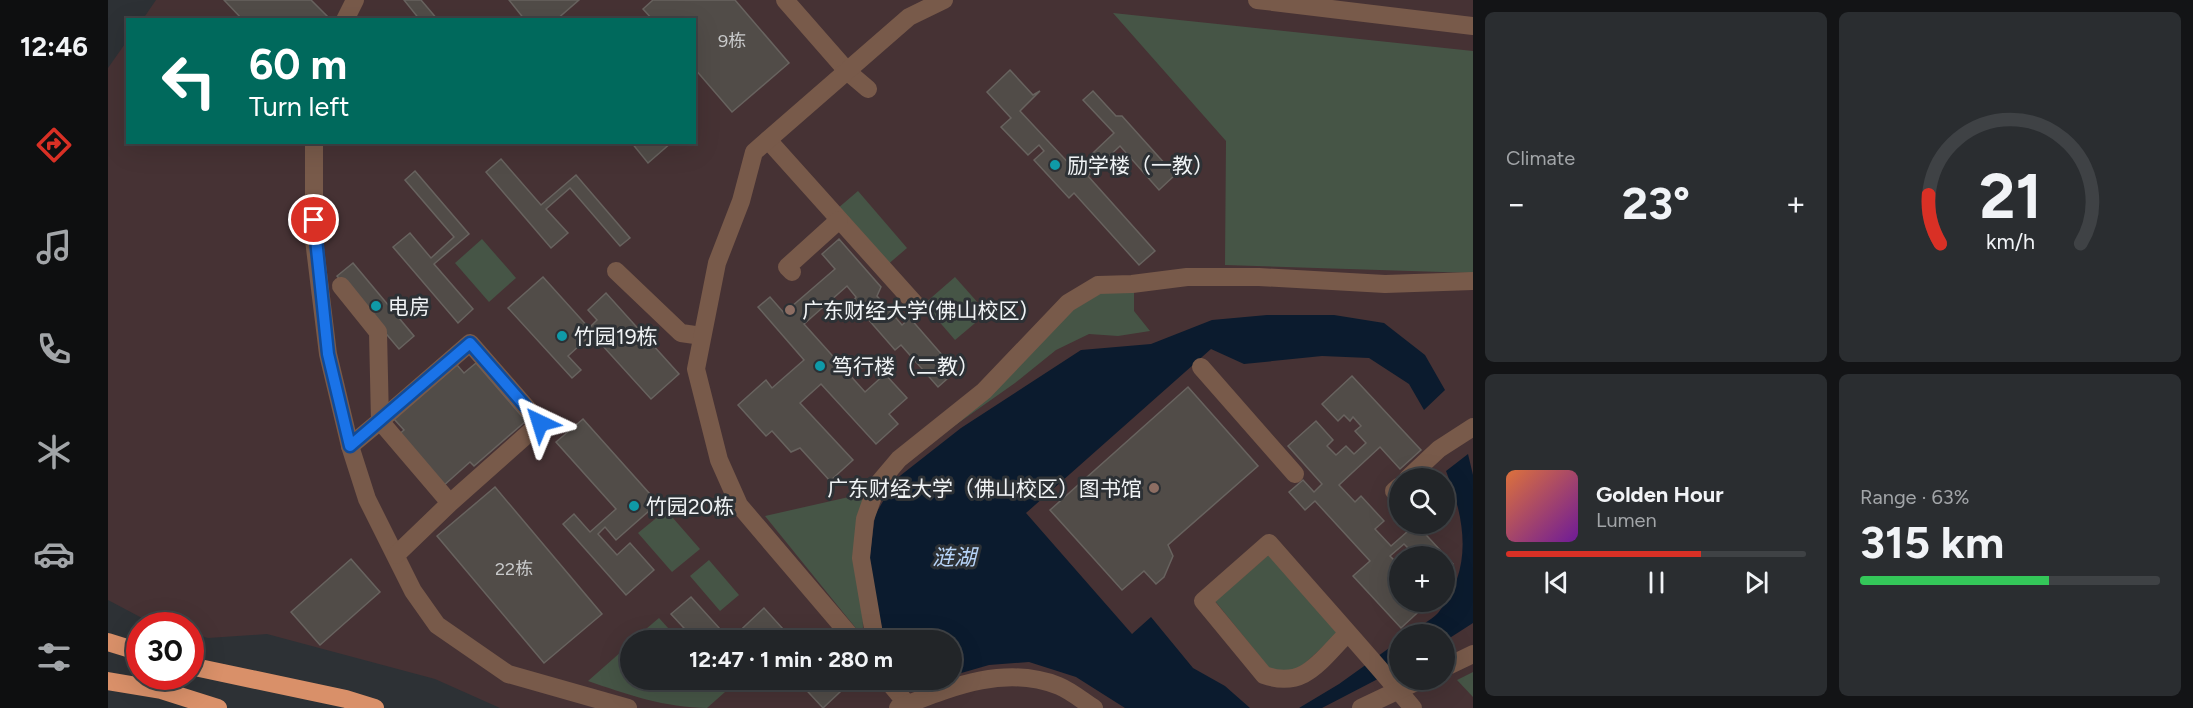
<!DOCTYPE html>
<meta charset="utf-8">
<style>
:root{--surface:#222528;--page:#2a2d30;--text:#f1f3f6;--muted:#a2a5a8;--line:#3f4245;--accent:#d93025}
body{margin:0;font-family:Figtree,"Noto Sans SC",sans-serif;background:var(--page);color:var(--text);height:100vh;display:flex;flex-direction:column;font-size:22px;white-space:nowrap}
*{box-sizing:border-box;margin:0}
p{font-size:20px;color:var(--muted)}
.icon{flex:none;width:33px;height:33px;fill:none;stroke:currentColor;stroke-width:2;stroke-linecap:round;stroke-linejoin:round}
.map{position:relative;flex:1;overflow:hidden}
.panel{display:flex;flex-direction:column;gap:12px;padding:12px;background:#131416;width:720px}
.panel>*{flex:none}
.guide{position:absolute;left:18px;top:18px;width:570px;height:126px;border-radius:0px;box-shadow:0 6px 24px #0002,0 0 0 2px var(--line);background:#00695c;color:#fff;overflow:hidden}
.tools{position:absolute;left:1281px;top:468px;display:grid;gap:12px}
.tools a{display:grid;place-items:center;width:66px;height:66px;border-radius:50%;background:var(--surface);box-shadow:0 6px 24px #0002,0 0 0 2px var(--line);font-size:30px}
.speed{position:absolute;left:18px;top:612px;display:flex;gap:12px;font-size:30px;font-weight:700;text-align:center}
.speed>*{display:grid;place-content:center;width:78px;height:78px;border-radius:50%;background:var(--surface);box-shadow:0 6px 24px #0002,0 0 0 2px var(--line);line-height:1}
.speed .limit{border:9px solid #d22;background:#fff;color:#111}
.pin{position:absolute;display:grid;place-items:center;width:51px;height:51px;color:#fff;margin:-26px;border:3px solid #fff;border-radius:50%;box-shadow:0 2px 6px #0007}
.me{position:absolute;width:66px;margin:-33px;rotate:319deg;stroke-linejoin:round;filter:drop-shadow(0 0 4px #0008)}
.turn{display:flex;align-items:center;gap:21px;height:126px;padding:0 24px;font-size:27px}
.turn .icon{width:78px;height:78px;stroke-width:2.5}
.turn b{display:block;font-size:42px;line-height:51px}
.big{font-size:45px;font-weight:700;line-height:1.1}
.panel .tile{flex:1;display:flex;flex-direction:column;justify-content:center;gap:9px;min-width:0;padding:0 21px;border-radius:9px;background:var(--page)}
.panel .dial{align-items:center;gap:0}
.dial svg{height:156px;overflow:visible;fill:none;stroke:var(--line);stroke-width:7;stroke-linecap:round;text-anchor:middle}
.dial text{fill:var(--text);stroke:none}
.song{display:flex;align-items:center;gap:18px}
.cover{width:72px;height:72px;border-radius:9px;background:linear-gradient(135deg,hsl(20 70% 55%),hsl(280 70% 35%))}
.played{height:6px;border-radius:3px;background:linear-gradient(90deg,var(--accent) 65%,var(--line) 65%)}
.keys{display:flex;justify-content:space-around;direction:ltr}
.heat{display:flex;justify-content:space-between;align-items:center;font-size:33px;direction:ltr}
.charge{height:9px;border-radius:4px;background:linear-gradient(90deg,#34c759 63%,var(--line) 0)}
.panel .tiles{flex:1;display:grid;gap:12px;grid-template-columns:repeat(2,1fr)}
.trip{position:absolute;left:512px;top:630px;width:342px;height:60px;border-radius:30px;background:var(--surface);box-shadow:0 6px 24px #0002,0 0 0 2px var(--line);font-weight:700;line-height:60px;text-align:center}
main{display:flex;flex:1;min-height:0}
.dock{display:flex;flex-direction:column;width:108px;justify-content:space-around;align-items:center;background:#0e0f10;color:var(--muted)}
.dock .icon{width:42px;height:42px}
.dock .on{color:var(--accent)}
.dock b{font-size:27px;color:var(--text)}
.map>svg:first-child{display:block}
.education{fill:#463234;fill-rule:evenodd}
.green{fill:#465546}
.water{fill:#0b1b2e}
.building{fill:#514c48;stroke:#68635f;stroke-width:1.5}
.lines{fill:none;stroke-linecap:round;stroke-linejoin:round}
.minor{stroke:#785a4a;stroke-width:18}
.highway{stroke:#d99069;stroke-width:18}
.route-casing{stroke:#114b97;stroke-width:15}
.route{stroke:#1a73e8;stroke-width:10}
.culture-dot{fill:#0f9aa8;stroke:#2d3135;stroke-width:2}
.education-dot{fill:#8d6e63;stroke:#2d3135;stroke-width:2}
.labels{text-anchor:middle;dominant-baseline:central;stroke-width:6;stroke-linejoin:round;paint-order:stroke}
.number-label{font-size:18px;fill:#c8c9ca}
.poi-label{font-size:21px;fill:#f0f3f5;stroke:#2d3135;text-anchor:start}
.water-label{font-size:22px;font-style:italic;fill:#b7d4f8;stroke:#2d3135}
</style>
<main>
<nav class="dock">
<b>12:46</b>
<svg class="icon on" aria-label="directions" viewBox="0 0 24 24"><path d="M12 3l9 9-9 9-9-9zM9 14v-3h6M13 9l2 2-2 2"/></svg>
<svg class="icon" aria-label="music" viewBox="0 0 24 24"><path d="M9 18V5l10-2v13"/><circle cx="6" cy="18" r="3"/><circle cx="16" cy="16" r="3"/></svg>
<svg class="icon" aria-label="phone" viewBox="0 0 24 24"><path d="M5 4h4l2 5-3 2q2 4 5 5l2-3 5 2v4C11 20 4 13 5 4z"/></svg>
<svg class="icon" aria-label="climate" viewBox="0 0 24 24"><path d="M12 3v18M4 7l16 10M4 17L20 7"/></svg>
<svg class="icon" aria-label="car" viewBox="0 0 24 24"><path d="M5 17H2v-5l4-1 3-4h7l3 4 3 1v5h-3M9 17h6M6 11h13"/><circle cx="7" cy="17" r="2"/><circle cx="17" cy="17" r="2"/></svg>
<svg class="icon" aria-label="filters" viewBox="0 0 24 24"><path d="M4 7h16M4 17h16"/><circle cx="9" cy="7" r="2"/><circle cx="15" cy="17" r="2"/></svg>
</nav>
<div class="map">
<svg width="1365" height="708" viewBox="0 0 1365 708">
<rect width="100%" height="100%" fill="#2d3135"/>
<path class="education" d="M48 0H1365V708H392L327 679 159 634 100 638 83 633 82 626 59 625 34 618 0 600V68L19 41 20 142H586V20L35 19ZM1292 478H1336V524H1292ZM1292 556H1336V602H1292ZM1292 634H1336V680H1292ZM522 640H843V680H522Z"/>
<g class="green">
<polygon points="1005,13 1365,51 1365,273 1117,265 1118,141"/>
<polygon points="750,191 799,248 778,266 729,209"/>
<polygon points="374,239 408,278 381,302 347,263"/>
<polygon points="847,277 879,313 847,340 816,304"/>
<polygon points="991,289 1026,291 1026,311 1042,331 1010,336 981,334 948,350 907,383 829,438 960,310"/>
<polygon points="754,494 755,637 657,516"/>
<polygon points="558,510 592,549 564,572 530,533"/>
<polygon points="1163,553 1231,632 1194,666 1183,672 1162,669 1107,601"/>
<polygon points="601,560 631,595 612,611 582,576"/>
<polygon points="551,618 571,640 525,640"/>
<path d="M522 644V680H606L617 692 599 708C558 708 518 694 480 681Z"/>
<polygon points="1365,672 1365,697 1349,680"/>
</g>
<g class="water">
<polygon points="1159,315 1226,315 1276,323 1317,355 1337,390 1316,410 1301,384 1261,358 1214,356 1136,364 1103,349 918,513 1024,634 1043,617 1085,668 1117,686 1142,708 1017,708 968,677 921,662 881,665 843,676 843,640 780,640 774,628 760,571 767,515 788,479 853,428 973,350 1043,344 1104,320"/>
<path d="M1360 454 1365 475V623L1337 641 1336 634H1300C1310 627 1322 621 1330 613 1365 569 1358 522 1338 471Z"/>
<polygon points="1291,641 1291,668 1214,708 1191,708 1231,684"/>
</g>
<g class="building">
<polygon points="116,0 203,0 220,17 219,20 135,20"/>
<polygon points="296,0 313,0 330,20 312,20"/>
<polygon points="401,0 471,0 448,20 417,20"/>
<polygon points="545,0 627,0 681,63 624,112 586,68 586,20 545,20 535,9"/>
<polygon points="902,70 925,95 932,91 912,111 967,170 1006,133 975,100 985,91 1008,116 1014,116 1067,175 1051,190 1012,146 980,176 1047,251 1031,265 966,193 961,198 926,160 936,151 931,145 920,155 893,127 903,118 879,92"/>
<polygon points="523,142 564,142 540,163"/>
<polygon points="393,159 433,205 468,175 522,238 512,246 462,188 438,209 460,233 443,248 378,172"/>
<polygon points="307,171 361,234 326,264 365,309 350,323 285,247 302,233 323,258 346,237 297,180"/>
<polygon points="731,239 773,287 769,296 794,325 802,318 848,371 830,387 793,345 787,350 745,302 748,297 739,286 696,324 757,392 777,374 799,398 781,414 790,424 768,444 713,384 692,403 745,460 722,481 692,448 683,452 664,431 658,436 630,405 658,380 664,388 696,360 650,307 662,297 676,313 727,269 714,254"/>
<polygon points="245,263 306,336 291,349 229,276"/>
<polygon points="435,277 481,328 489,320 480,310 498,293 571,374 543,399 484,334 460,356 473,370 464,378 400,308"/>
<polygon points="368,363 418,421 366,466 362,462 334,487 289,436 296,430 286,419 349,365 356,373"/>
<polygon points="1244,376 1313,450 1292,469 1272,447 1231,485 1247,502 1253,496 1276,521 1267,529 1283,546 1308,524 1345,564 1336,572 1336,556 1308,556 1296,544 1282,556 1290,564 1283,571 1292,580 1292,602 1321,602 1293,628 1245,576 1262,561 1207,501 1197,510 1181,492 1195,480 1206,492 1214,484 1180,446 1208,421 1225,440 1219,446 1228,455 1238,446 1246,454 1258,443 1247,431 1253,426 1245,417 1242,421 1236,415 1230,421 1214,404"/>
<polygon points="1080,387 1150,466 1060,545 1065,556 1056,577 1048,584 1036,571 1014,590 942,510"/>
<polygon points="475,419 550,503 508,540 497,527 490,534 509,555 522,543 546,570 518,595 455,524 466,514 482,532 508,509 448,442"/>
<polygon points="387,487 494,614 436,663 329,536"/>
<polygon points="243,559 272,592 212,645 183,612"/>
<polygon points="583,597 622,640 656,608 685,640 587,640 563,614"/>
<polygon points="623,680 637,680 629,687"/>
<polygon points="689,680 720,680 732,692 715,708"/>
</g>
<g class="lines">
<g class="minor">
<polyline points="677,0 740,72 760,89"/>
<polyline points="1149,0 1365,26"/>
<polyline points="237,20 247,0"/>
<polyline points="660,140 809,306"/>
<polyline points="206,142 206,240 220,354 242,446 259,499 305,591 329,625 400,674 520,708"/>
<polyline points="508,271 573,333 594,336"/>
<polyline points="684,272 679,267 731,220"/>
<polyline points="233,286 270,332 272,421 242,446"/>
<polyline points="1093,367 1187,474"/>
<polyline points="1300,478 1331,449 1365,427"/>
<polyline points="1286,491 1292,486"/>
<polyline points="288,555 342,503 272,421 362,343 432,423 342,503"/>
<path d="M1240 633C1213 659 1197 690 1156 675L1095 601 1161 543C1209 598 1258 652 1305 708"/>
<polyline points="746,640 631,505 611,460 588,369 609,263 633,201 646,152 801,17 836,0"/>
<polyline points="767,640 753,558 757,519 769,485 791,459 876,391 960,303 990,285 1024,284 1079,277 1151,277 1277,284 1365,281"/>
<polyline points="1336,668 1365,654"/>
<polyline points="779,680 799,704"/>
<path d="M790 708C841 688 896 664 951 686 963 691 975 701 986 708"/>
<polyline points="1253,708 1312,680"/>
</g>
<g class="highway">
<polyline points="0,642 32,652"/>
<polyline points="82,666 238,699 267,708"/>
<polyline points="0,681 53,690 110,708"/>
</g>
</g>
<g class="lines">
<g class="route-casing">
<polyline id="route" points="206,220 220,354 242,446 362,343 432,423"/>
</g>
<use href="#route" class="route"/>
</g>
<g class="culture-dot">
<circle cx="947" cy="165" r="6"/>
<circle cx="268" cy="306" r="6"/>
<circle cx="454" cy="336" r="6"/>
<circle cx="712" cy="366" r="6"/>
<circle cx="526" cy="506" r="6"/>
</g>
<g class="education-dot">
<circle cx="682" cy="310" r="6"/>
<circle cx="1046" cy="488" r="6"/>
</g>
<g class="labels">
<g class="number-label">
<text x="624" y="41">9栋</text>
<text x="406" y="569">22栋</text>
</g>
<g class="poi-label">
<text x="959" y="165">励学楼（一教）</text>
<text x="280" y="306">电房</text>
<text x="694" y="310">广东财经大学(佛山校区)</text>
<text x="466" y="336">竹园19栋</text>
<text x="724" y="366">笃行楼（二教）</text>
<text x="1034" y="488" text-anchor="end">广东财经大学（佛山校区）图书馆</text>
<text x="538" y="506">竹园20栋</text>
</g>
<g class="water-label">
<text x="846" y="557">涟湖</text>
</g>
</g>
</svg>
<div class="tools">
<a><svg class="icon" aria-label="search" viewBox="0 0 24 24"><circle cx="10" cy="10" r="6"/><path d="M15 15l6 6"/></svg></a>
<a>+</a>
<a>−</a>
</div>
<div class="speed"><div class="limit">30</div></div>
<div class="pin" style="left:206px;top:220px;background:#d93025"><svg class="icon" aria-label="arrive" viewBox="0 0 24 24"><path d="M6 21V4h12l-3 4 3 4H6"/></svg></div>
<svg class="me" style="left:432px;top:423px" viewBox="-20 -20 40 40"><path d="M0-17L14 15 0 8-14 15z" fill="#1a73e8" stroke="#fff" stroke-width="4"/></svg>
<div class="trip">12:47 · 1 min · 280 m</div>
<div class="guide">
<div class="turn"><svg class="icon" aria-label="left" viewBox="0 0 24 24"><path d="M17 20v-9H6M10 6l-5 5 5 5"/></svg><div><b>60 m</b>Turn left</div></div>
</div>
</div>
<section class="panel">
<div class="tiles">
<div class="tile"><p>Climate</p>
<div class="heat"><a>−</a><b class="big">23°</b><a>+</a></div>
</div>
<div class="tile dial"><svg viewBox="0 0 100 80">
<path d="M14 69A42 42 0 1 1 86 69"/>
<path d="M14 69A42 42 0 0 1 8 44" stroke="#d93025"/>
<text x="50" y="56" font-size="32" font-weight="700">21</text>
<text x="50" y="72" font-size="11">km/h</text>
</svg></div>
<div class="tile">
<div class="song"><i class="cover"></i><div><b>Golden Hour</b><p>Lumen</p></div></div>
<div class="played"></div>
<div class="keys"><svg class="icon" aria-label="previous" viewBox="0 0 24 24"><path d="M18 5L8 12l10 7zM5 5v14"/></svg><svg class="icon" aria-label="pause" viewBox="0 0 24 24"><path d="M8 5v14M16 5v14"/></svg><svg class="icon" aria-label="next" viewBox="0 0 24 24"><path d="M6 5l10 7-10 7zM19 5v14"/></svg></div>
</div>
<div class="tile"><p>Range · 63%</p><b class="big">315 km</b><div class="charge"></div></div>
</div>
</section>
</main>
